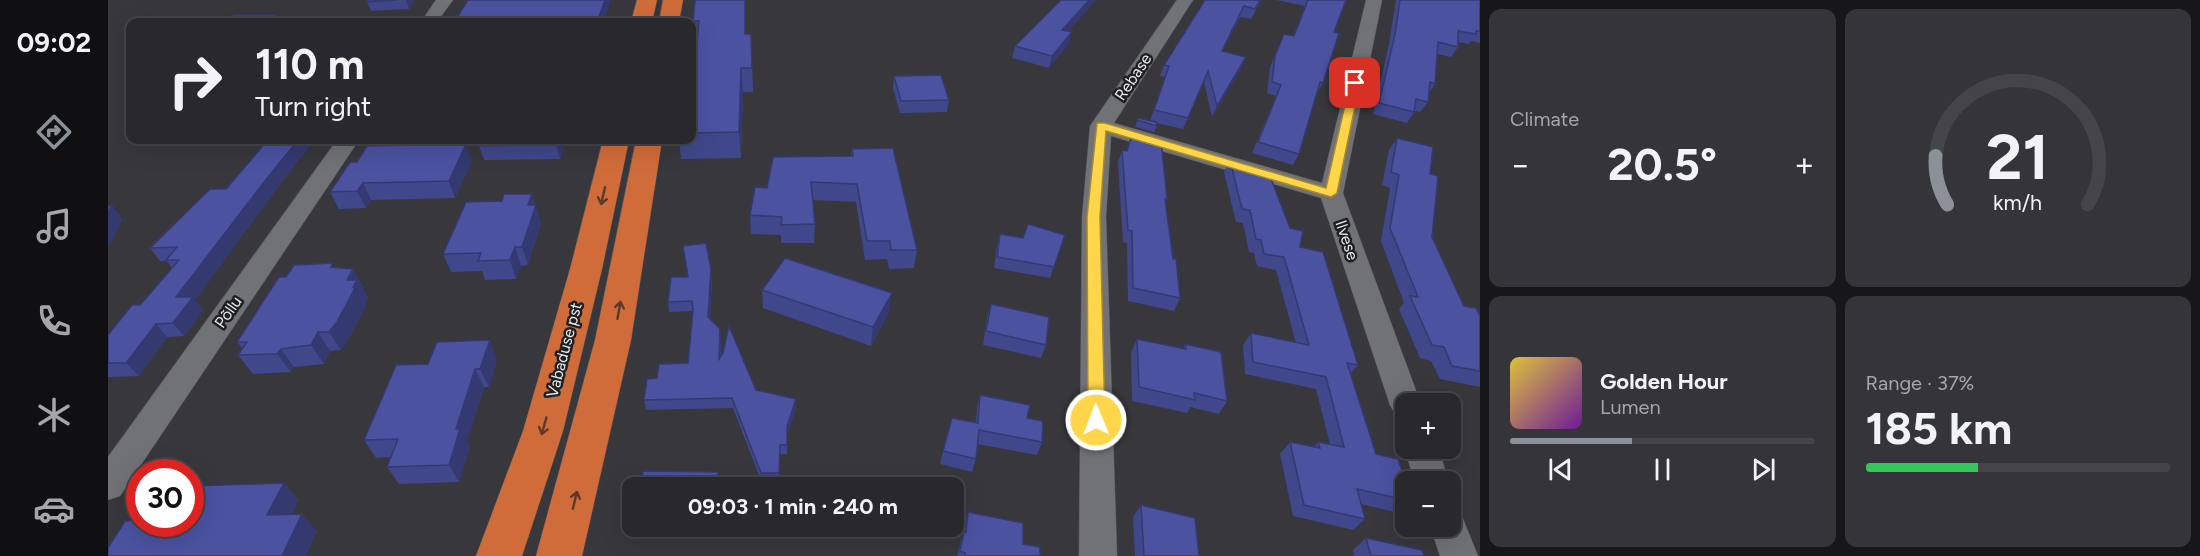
<!DOCTYPE html>
<meta charset="utf-8">
<style>
:root{--surface:#29292d;--page:#353539;--text:#f1f3f6;--muted:#a5a6aa;--line:#454549;--accent:#8c9099}
body{margin:0;font-family:Figtree,sans-serif;background:var(--page);color:var(--text);height:100vh;display:flex;flex-direction:column;font-size:22px;white-space:nowrap}
*{box-sizing:border-box;margin:0}
p{font-size:20px;color:var(--muted)}
.icon{flex:none;width:33px;height:33px;fill:none;stroke:currentColor;stroke-width:2;stroke-linecap:round;stroke-linejoin:round}
.map{position:relative;flex:1;overflow:hidden}
.details{display:flex;flex-direction:column;gap:9px;padding:9px;background:#171719;width:720px}
.details>*{flex:none}
.hud{position:absolute;left:18px;top:18px;width:570px;height:126px;border-radius:12px;box-shadow:0 6px 24px #0002,0 0 0 2px var(--line);background:#29292d;color:var(--text);overflow:hidden}
.buttons{position:absolute;left:1287px;top:393px;display:grid;gap:12px}
.buttons a{display:grid;place-items:center;width:66px;height:66px;border-radius:12px;background:var(--surface);box-shadow:0 6px 24px #0002,0 0 0 2px var(--line);font-size:30px}
.speed{position:absolute;left:18px;top:459px;display:flex;gap:12px;font-size:30px;font-weight:700;text-align:center}
.speed>*{display:grid;place-content:center;width:78px;height:78px;border-radius:50%;background:var(--surface);box-shadow:0 6px 24px #0002,0 0 0 2px var(--line);line-height:1}
.speed .limit{border:9px solid #d22;background:#fff;color:#111}
.pin{position:absolute;display:grid;place-items:center;width:51px;height:51px;color:#fff;margin:-26px;border-radius:12px;box-shadow:0 3px 9px #0006}
.me{position:absolute;width:66px;margin:-33px;rotate:359deg;stroke-linejoin:round;filter:drop-shadow(0 0 4px #0008)}
.turn{display:flex;align-items:center;gap:21px;height:126px;padding:0 30px;font-size:27px}
.turn .icon{width:78px;height:78px;stroke-width:2.5}
.turn b{display:block;font-size:42px;line-height:51px}
.big{font-size:45px;font-weight:700;line-height:1.1}
.details .card{flex:1;display:flex;flex-direction:column;justify-content:center;gap:9px;min-width:0;padding:0 21px;border-radius:12px;background:var(--page)}
.details .dial{align-items:center;gap:0}
.dial svg{height:156px;overflow:visible;fill:none;stroke:var(--line);stroke-width:7;stroke-linecap:round;text-anchor:middle}
.dial text{fill:var(--text);stroke:none}
.song{display:flex;align-items:center;gap:18px}
.cover{width:72px;height:72px;border-radius:9px;background:linear-gradient(135deg,hsl(50 70% 55%),hsl(280 70% 35%))}
.played{height:6px;border-radius:3px;background:linear-gradient(90deg,var(--accent) 40%,var(--line) 40%)}
.keys{display:flex;justify-content:space-around;direction:ltr}
.heat{display:flex;justify-content:space-between;align-items:center;font-size:33px;direction:ltr}
.charge{height:9px;border-radius:4px;background:linear-gradient(90deg,#34c759 37%,var(--line) 0)}
.details .tiles{flex:1;display:grid;gap:9px;grid-template-columns:repeat(2,1fr)}
.trip{position:absolute;left:514px;top:477px;width:342px;height:60px;border-radius:12px;background:var(--surface);box-shadow:0 6px 24px #0002,0 0 0 2px var(--line);font-weight:700;line-height:60px;text-align:center}
main{display:flex;flex:1;min-height:0}
.menu{display:flex;flex-direction:column;width:108px;justify-content:space-around;align-items:center;background:#101012;color:var(--muted)}
.menu .icon{width:42px;height:42px}
.menu .active{color:var(--accent)}
.menu b{font-size:27px;color:var(--text)}
.map>svg:first-child{display:block}
.lines{fill:none;stroke-linecap:round;stroke-linejoin:round}
.minor-casing{stroke:#535458;stroke-width:1}
.trunk-casing{stroke:#535458;stroke-width:1}
.minor{fill:#717276;fill-rule:evenodd}
.trunk{fill:#d06c3a;fill-rule:evenodd}
.wall{fill:#40478a}
.shaded-wall{fill:#343970}
.building{fill:#4b52a0;stroke:#343970;stroke-width:1.5}
.oneway{stroke:#5c3a2a}
.route{fill:#ffd54a;stroke:#a68a30;stroke-width:1.5}
.labels{text-anchor:middle;dominant-baseline:central;stroke-width:5;stroke-linejoin:round;paint-order:stroke}
.street-label{font-size:16px;fill:#eaeaed;stroke:#1e1f21}
</style>
<main>
<nav class="menu">
<b>09:02</b>
<svg class="icon active" aria-label="directions" viewBox="0 0 24 24"><path d="M12 3l9 9-9 9-9-9zM9 14v-3h6M13 9l2 2-2 2"/></svg>
<svg class="icon" aria-label="music" viewBox="0 0 24 24"><path d="M9 18V5l10-2v13"/><circle cx="6" cy="18" r="3"/><circle cx="16" cy="16" r="3"/></svg>
<svg class="icon" aria-label="phone" viewBox="0 0 24 24"><path d="M5 4h4l2 5-3 2q2 4 5 5l2-3 5 2v4C11 20 4 13 5 4z"/></svg>
<svg class="icon" aria-label="climate" viewBox="0 0 24 24"><path d="M12 3v18M4 7l16 10M4 17L20 7"/></svg>
<svg class="icon" aria-label="car" viewBox="0 0 24 24"><path d="M5 17H2v-5l4-1 3-4h7l3 4 3 1v5h-3M9 17h6M6 11h13"/><circle cx="7" cy="17" r="2"/><circle cx="17" cy="17" r="2"/></svg>
</nav>
<div class="map">
<svg width="1372" height="556" viewBox="0 0 1372 556">
<rect width="100%" height="100%" fill="#37373c"/>
<g class="lines">
<g class="minor-casing">
<g id="minor">
<polygon points="328,0 345,0 329,22 313,22"/>
<polygon points="1069,0 1085,0 1006,123 1214,183 1258,0 1274,0 1235,193 1313,404 1298,404 1298,418 1287,414 1282,405 1213,198 1003,136 998,217 1009,556 971,556 974,217 982,126"/>
<polygon points="229,140 251,140 12,496 0,500 0,457"/>
<polygon points="1298,446 1298,448 1330,448 1341,482 1307,482 1296,448"/>
<polygon points="1342,510 1353,514 1370,556 1332,556 1322,526 1342,526"/>
</g>
</g>
<g class="trunk-casing">
<g id="trunk">
<polygon points="529,0 549,0 544,22 523,22"/>
<polygon points="555,0 575,0 571,22 551,22"/>
<polygon points="495,140 521,140 494,269 455,431 414,556 368,556 415,431 462,269"/>
<polygon points="528,140 554,140 523,340 474,556 428,556 487,340"/>
</g>
</g>
<use href="#minor" class="minor"/>
<use href="#trunk" class="trunk"/>
</g>
<g class="wall">
<polygon points="260,0 306,0 301,9 263,11 259,2"/>
<polygon points="587,0 638,34 643,34 645,92 635,92 633,158 573,159 571,140 584,140 584,96 589,44 588,44 585,21"/>
<polygon points="953,0 988,0 960,31 961,43 941,68 904,58 907,46"/>
<polygon points="1097,0 1153,0 1143,19 1132,17 1114,51 1133,68 1104,117 1096,82 1075,129 1048,123 1049,126 1046,132 1027,127 1030,118 1042,121 1057,77 1052,76 1056,65"/>
<polygon points="1168,0 1238,0 1226,32 1215,83 1208,94 1191,154 1185,165 1144,153 1168,96 1159,93 1162,67 1176,34 1185,36 1197,6"/>
<polygon points="1288,0 1372,0 1372,43 1363,41 1361,44 1350,42 1350,47 1343,57 1329,54 1327,84 1320,94 1320,102 1312,112 1307,111 1299,123 1265,114 1281,44"/>
<polygon points="786,76 841,100 839,112 792,113 785,88"/>
<polygon points="1289,138 1322,174 1324,237 1356,306 1372,316 1372,387 1332,379 1323,361 1312,358 1291,309 1296,303 1273,241 1282,188 1274,185 1281,150"/>
<polygon points="160,140 200,140 202,145 164,195 87,300 95,310 76,336 59,337 31,376 0,377 0,335 32,305 64,268 59,261 52,261 42,248 118,189"/>
<polygon points="458,140 452,159 376,160 371,146"/>
<polygon points="744,149 809,250 806,268 781,269 779,259 757,260 748,202 705,200 707,224 706,243 673,243 673,235 643,234 642,215 659,188 743,156"/>
<polygon points="1014,150 1059,199 1057,203 1072,298 1066,311 1020,301 1019,243 1015,242 1010,162"/>
<polygon points="1122,160 1182,228 1250,365 1243,373 1268,454 1298,482 1298,507 1291,513 1253,504 1257,519 1245,530 1185,516 1172,454 1182,442 1206,447 1210,442 1222,444 1208,389 1137,374 1135,345 1143,333 1188,343 1168,270 1149,266 1146,253 1141,252 1135,223 1128,222 1116,172"/>
<polygon points="364,161 347,198 263,200 258,208 231,209 222,192 242,162"/>
<polygon points="424,194 433,223 420,265 413,266 408,279 377,280 374,271 343,272 335,254 394,201"/>
<polygon points="892,234 915,238 957,235 942,278 886,268 889,245"/>
<polygon points="227,267 256,287 255,289 260,298 257,304 258,306 240,340 233,350 222,351 216,364 186,367 183,372 145,374 130,355 134,348 129,342 178,277"/>
<polygon points="604,279 602,319 613,339 613,357 648,390 688,399 688,409 679,435 679,454 672,454 671,483 654,483 625,408 538,410 536,400 549,378 580,363 585,311 561,312 560,302"/>
<polygon points="654,290 781,312 763,346 655,308"/>
<polygon points="883,304 938,345 933,358 875,345 879,317"/>
<polygon points="1029,339 1075,349 1077,344 1119,401 1111,414 1082,407 1079,413 1024,401 1023,352"/>
<polygon points="389,359 381,387 376,387 359,442 362,447 351,482 291,484 279,467 283,457 268,458 256,440 320,364"/>
<polygon points="872,395 919,418 934,442 929,455 869,444 868,459 864,472 832,464 844,418 868,422 869,408"/>
<polygon points="1033,505 1091,556 1027,556 1025,517"/>
<polygon points="860,512 915,544 932,556 849,556 855,534 856,524"/>
<polygon points="529,526 599,526 595,531 530,531"/>
<polygon points="1258,538 1316,556 1246,556 1245,550"/>
</g>
<g class="shaded-wall">
<polygon points="298,0 306,0 301,9"/>
<polygon points="497,0 503,0 496,22 489,22"/>
<polygon points="981,0 988,0 951,41 954,30"/>
<polygon points="169,15 173,22 161,22"/>
<polygon points="964,32 961,43 941,68 944,56"/>
<polygon points="1138,57 1133,68 1104,117 1109,106"/>
<polygon points="633,68 635,92 633,158 631,132"/>
<polygon points="190,140 200,140 202,145 164,195 87,300 95,310 76,336 65,323 68,297 156,182"/>
<polygon points="450,140 458,140 452,159 448,144"/>
<polygon points="358,144 364,161 347,198 341,181"/>
<polygon points="255,183 263,200 258,208 249,191"/>
<polygon points="424,194 433,223 420,265 414,247 420,205"/>
<polygon points="4,205 15,219 2,245 0,246 0,214"/>
<polygon points="407,247 413,266 408,279 402,260"/>
<polygon points="245,269 256,287 255,289 260,298 257,304 258,306 240,340 233,350 221,332 239,280"/>
<polygon points="603,269 604,279 601,327 600,317"/>
<polygon points="784,293 781,312 763,346 765,327"/>
<polygon points="48,324 59,337 31,376 18,363"/>
<polygon points="612,329 613,339 612,369 611,359"/>
<polygon points="210,332 222,351 216,364 203,345"/>
<polygon points="382,340 389,359 381,387 372,369"/>
<polygon points="173,349 186,367 183,372 169,354"/>
<polygon points="367,369 376,387 359,442 362,447 351,482 341,465 348,429"/>
<polygon points="688,399 688,409 679,435 679,454 679,426"/>
<polygon points="610,472 611,488 607,488"/>
<polygon points="176,483 191,500 176,532 159,515"/>
<polygon points="194,514 209,531 198,556 174,556"/>
</g>
<g class="building">
<polygon points="260,0 289,0 259,2"/>
<polygon points="360,0 497,0 489,22 346,22"/>
<polygon points="587,0 637,0 637,34 643,34 644,68 633,68 631,132 584,133 584,96 591,21 585,21"/>
<polygon points="953,0 981,0 954,30 964,32 944,56 907,46"/>
<polygon points="1097,0 1152,0 1147,9 1136,6 1114,51 1138,57 1109,106 1100,71 1080,118 1046,110 1061,66 1056,65"/>
<polygon points="1200,0 1238,0 1226,32 1231,33 1215,83 1212,82 1191,154 1150,142 1173,85 1164,82 1167,56 1176,34 1186,36"/>
<polygon points="1292,0 1372,0 1372,31 1368,31 1368,34 1350,31 1350,47 1330,42 1327,84 1322,82 1320,102 1308,99 1306,112 1271,103 1287,34"/>
<polygon points="126,15 169,15 161,22 116,22"/>
<polygon points="833,75 841,100 793,101 786,76"/>
<polygon points="1030,118 1048,122 1049,126 1029,120"/>
<polygon points="1025,132 1053,140 1059,199 1057,199 1065,259 1068,259 1072,298 1025,288 1024,231 1020,230 1014,150 1019,151"/>
<polygon points="1289,138 1325,147 1322,174 1330,176 1324,237 1356,306 1368,308 1372,316 1372,371 1344,366 1336,347 1324,345 1302,296 1310,297 1282,228 1291,175 1283,172"/>
<polygon points="160,140 190,140 156,182 68,297 85,297 65,323 48,324 18,363 0,363 0,335 24,305 32,305 71,260 58,260 69,247 42,248 102,189 118,189"/>
<polygon points="374,140 450,140 448,144 371,146"/>
<polygon points="358,144 341,181 255,183 249,191 222,192 242,162 249,162 259,146"/>
<polygon points="785,148 809,250 783,250 782,241 759,241 749,184 703,182 707,224 673,225 674,217 642,215 647,187 659,188 665,157 745,156 744,149"/>
<polygon points="1122,160 1160,171 1182,228 1195,231 1192,247 1215,252 1250,365 1239,363 1268,454 1290,459 1298,482 1298,500 1249,489 1257,519 1196,505 1182,442 1212,448 1210,442 1236,447 1218,377 1145,362 1143,333 1201,345 1176,257 1156,254 1153,240 1148,239 1142,210 1134,209"/>
<polygon points="396,194 424,194 420,205 428,205 414,247 407,247 402,260 370,261 373,253 335,254 358,202 394,201"/>
<polygon points="4,205 0,214 0,206"/>
<polygon points="920,224 957,235 946,267 889,257 892,234 915,238"/>
<polygon points="598,243 603,269 600,317 612,329 611,359 615,353 621,326 648,390 688,399 679,426 679,445 672,445 671,473 653,473 624,398 536,400 539,379 549,378 551,364 580,363 585,310 584,301 560,302 563,277 580,277 575,246"/>
<polygon points="677,258 784,293 765,327 654,290"/>
<polygon points="225,263 223,267 245,269 239,280 249,280 245,287 247,288 229,322 221,332 210,332 203,345 173,349 169,354 130,355 139,342 129,342 171,277 178,277 186,265"/>
<polygon points="883,304 941,317 938,345 878,331"/>
<polygon points="1029,339 1078,349 1077,344 1113,352 1119,401 1086,393 1087,400 1031,387"/>
<polygon points="382,340 372,369 367,369 348,429 352,429 341,465 279,467 290,439 256,440 288,365 320,364 329,342"/>
<polygon points="872,395 922,405 919,418 935,421 934,442 871,430 868,459 835,451 844,418 870,423"/>
<polygon points="535,471 610,472 607,488 532,488"/>
<polygon points="176,483 159,515 194,514 174,556 0,556 0,548 17,521 32,520 32,524 82,524 82,486"/>
<polygon points="1033,505 1087,518 1091,556 1036,556"/>
<polygon points="860,512 915,523 915,544 932,547 932,556 857,556 857,553 852,551 856,532 858,532"/>
<polygon points="1258,538 1314,550 1316,556 1263,556"/>
</g>
<defs><path id="oneway-shaft" d="M-6 0H5M1.5-3L5.5 0L1.5 3" fill="none" stroke-width="1.6" stroke-linecap="round" stroke-linejoin="round" transform="scale(1.5)"/></defs>
<g class="oneway">
<use href="#oneway-shaft" transform="translate(495 196) rotate(103)"/>
<use href="#oneway-shaft" transform="translate(511 310) rotate(-80)"/>
<use href="#oneway-shaft" transform="translate(436 426) rotate(106)"/>
<use href="#oneway-shaft" transform="translate(467 500) rotate(-76)"/>
</g>
<polygon class="route" points="1247,80 1252,83 1229,193 1223,197 998,131 992,217 997,420 994,425 988,427 983,425 980,420 979,217 989,123 997,123 1218,188 1242,83"/>
<g class="labels">
<g class="street-label">
<text transform="translate(1025 77) rotate(-56)">Rebase</text>
<text transform="translate(1239 240) rotate(71)">Ilvese</text>
<text transform="translate(120 312) rotate(-55)">Põllu</text>
<text transform="translate(456 350) rotate(-75)">Vabaduse pst</text>
</g>
</g>
</svg>
<div class="buttons">
<a>+</a>
<a>−</a>
</div>
<div class="speed"><div class="limit">30</div></div>
<div class="pin" style="left:1247px;top:83px;background:#d93025"><svg class="icon" aria-label="arrive" viewBox="0 0 24 24"><path d="M6 21V4h12l-3 4 3 4H6"/></svg></div>
<svg class="me" style="left:988px;top:420px" viewBox="-20 -20 40 40"><circle r="17" fill="#ffd54a" stroke="#fff" stroke-width="3"/><path d="M0-11L8 9 0 5-8 9z" fill="#fff"/></svg>
<div class="trip">09:03 · 1 min · 240 m</div>
<div class="hud">
<div class="turn"><svg class="icon" aria-label="right" viewBox="0 0 24 24"><path d="M7 20v-9h11M14 6l5 5-5 5"/></svg><div><b>110 m</b>Turn right</div></div>
</div>
</div>
<section class="details">
<div class="tiles">
<div class="card"><p>Climate</p>
<div class="heat"><a>−</a><b class="big">20.5°</b><a>+</a></div>
</div>
<div class="card dial"><svg viewBox="0 0 100 80">
<path d="M14 69A42 42 0 1 1 86 69"/>
<path d="M14 69A42 42 0 0 1 8 44" stroke="#8c9099"/>
<text x="50" y="56" font-size="32" font-weight="700">21</text>
<text x="50" y="72" font-size="11">km/h</text>
</svg></div>
<div class="card">
<div class="song"><i class="cover"></i><div><b>Golden Hour</b><p>Lumen</p></div></div>
<div class="played"></div>
<div class="keys"><svg class="icon" aria-label="previous" viewBox="0 0 24 24"><path d="M18 5L8 12l10 7zM5 5v14"/></svg><svg class="icon" aria-label="pause" viewBox="0 0 24 24"><path d="M8 5v14M16 5v14"/></svg><svg class="icon" aria-label="next" viewBox="0 0 24 24"><path d="M6 5l10 7-10 7zM19 5v14"/></svg></div>
</div>
<div class="card"><p>Range · 37%</p><b class="big">185 km</b><div class="charge"></div></div>
</div>
</section>
</main>
